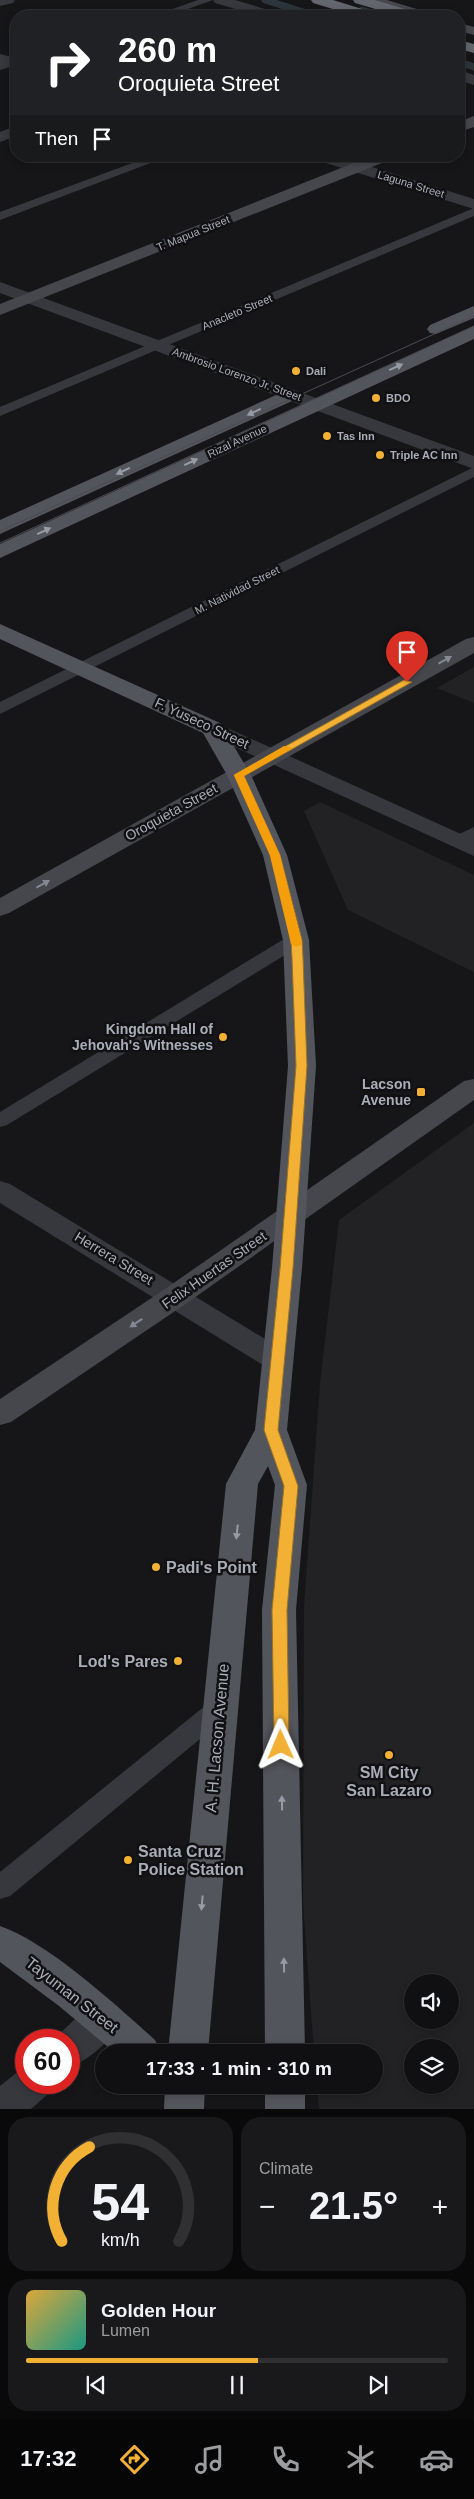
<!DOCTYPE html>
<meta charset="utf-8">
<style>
:root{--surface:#101012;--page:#19191b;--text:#f1f3f6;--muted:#9c9d9f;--line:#303032;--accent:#f2b134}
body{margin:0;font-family:Helvetica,sans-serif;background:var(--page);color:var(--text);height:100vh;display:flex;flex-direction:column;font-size:19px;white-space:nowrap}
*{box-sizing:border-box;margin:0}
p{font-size:16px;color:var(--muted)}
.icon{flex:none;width:28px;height:28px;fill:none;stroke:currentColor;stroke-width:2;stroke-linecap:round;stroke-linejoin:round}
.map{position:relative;height:2109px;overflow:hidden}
.side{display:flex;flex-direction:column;gap:8px;padding:8px;background:#09090a;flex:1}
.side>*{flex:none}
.guide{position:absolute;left:10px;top:10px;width:455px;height:152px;border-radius:20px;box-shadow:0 2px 8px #0003,0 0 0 1px var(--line);background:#202124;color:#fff;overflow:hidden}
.fabs{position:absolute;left:404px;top:1974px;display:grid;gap:10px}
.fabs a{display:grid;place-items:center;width:55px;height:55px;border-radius:50%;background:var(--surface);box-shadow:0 2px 8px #0003,0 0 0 1px var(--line);font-size:25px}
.speed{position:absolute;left:15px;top:2029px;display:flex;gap:10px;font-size:25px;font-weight:700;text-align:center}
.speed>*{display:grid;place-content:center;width:65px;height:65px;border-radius:50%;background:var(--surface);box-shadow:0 2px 8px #0003,0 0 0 1px var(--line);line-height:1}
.speed .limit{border:8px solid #d22;background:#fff;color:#111}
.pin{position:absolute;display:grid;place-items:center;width:42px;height:42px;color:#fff;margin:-51px -21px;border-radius:50% 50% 50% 0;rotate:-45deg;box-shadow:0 0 5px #0007}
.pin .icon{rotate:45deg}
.me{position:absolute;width:55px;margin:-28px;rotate:359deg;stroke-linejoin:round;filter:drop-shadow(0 0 4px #0008)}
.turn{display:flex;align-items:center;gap:18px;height:105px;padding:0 25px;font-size:22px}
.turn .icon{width:65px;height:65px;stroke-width:2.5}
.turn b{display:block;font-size:35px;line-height:42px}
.then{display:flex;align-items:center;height:48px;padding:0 25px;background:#0003;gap:10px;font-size:19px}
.big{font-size:38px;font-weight:600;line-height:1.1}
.side .card{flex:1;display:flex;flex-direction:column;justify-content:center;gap:8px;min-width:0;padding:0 18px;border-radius:20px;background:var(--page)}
.side .dial{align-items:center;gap:0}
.dial svg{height:130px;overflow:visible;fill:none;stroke:var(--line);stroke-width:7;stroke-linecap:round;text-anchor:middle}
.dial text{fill:var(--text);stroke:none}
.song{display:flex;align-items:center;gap:15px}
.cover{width:60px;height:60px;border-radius:8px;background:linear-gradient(135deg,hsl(40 70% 55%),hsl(170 70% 35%))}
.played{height:5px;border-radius:2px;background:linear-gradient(90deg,var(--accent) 55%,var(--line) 55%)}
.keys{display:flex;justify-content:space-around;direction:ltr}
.heat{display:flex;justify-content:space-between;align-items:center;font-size:28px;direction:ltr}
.side .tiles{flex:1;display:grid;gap:8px;grid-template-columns:1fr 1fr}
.card:last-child{grid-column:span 2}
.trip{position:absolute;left:95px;top:2044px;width:288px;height:50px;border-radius:25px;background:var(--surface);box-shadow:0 2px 8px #0003,0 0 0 1px var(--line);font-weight:600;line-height:50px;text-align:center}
.dock{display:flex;height:80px;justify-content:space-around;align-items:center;background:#060607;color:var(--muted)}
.dock .icon{width:35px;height:35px}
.dock .current{color:var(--accent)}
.dock b{font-size:22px;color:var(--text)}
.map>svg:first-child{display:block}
.built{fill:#222225;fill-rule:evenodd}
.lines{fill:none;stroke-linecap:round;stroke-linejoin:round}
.stream{stroke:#2c353c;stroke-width:7}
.lane{fill:#37383d;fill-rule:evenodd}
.street{fill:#37383d;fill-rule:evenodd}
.secondary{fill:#45474d;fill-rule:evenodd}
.primary{fill:#53555c;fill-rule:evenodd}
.highway{fill:#63666e;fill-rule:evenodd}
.tram{stroke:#4a4c52;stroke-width:1}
.oneway{fill:#979ba6}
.oneway2{fill:#858993}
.route{fill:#f2b134;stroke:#9d7322}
.slow{fill:#f59e0b}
.poi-dot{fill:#f2b134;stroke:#111113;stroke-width:2}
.labels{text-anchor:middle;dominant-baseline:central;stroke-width:5;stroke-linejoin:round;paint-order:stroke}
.far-street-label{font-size:11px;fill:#a8adb8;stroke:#111113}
.far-poi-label{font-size:11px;font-weight:bold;fill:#a8adb8;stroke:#111113;text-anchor:start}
.street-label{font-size:14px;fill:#a8adb8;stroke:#111113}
.poi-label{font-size:14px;font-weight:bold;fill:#a8adb8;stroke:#111113;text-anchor:end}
.near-poi-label{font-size:16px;font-weight:bold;fill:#a8adb8;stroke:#111113;text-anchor:start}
.near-street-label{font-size:16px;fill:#a8adb8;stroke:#111113}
</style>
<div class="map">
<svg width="474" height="2109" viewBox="0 0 474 2109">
<rect width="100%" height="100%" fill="#161618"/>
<g class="built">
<polygon points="474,667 474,703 437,688"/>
<polygon points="320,802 474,875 474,972 348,910 304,811"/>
<path d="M474 1123V2109H319L317 2085H374V2052H314L303 1903 304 1606 320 1384 339 1220ZM412 1982H450V2020H412ZM412 2048H450V2085H412Z"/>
</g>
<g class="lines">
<g class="stream">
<polyline points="265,0 316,16"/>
<polyline points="362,10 382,16"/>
<polyline points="459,62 474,67"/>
</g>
<g class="lane">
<polygon points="198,0 213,0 168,16 153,16"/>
<polygon points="16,59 16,65 0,70 0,63"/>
<polygon points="151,156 169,156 0,220 0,212"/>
<polygon points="474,208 474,216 0,416 0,407"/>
<polygon points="474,467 474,477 0,714 0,702"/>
<polygon points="474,827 474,840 463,846 451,846 448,842 451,838"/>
<polygon points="296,934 303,936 305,940 303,944 7,1125 0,1127 0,1112 289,936"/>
<polygon points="220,1698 229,1701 233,1708 229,1715 10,1896 0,1899 0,1872 211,1701"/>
</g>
<g class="street">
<polygon points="0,0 15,0 13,3 0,6"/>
<polygon points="213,0 235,0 278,13 280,16 259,16 215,3"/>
<polygon points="0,54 16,58 16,67 0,63"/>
<polygon points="459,70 474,75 474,85 459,80"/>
<polygon points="16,126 16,136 0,142 0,132"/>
<polygon points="311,156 337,156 474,199 474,209 313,159"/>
<polygon points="0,282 474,456 474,469 0,293"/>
<polygon points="212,721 474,840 474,856 204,733 200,728 204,723"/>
<polygon points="0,1181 10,1184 288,1353 293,1360 288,1367 277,1371 266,1367 0,1203"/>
<path d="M103 2001 117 2006 123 2018C113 2038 91 2060 69 2067V2040H54L55 2038 89 2006Z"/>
<polygon points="26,2067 26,2082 54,2082 48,2094 31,2109 0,2109 0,2086 20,2070"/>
</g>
<g class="secondary">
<polygon points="365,0 387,0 430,13 432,16 411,16 367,3"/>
<polygon points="459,23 474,27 474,35 459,31"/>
<polygon points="474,116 474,127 459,132 459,122"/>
<polygon points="371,156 394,156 392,159 0,315 0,304"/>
<polygon points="474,637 474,653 9,913 0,916 0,898 466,639"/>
<polygon points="474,1079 474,1100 187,1303 11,1422 0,1425 0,1399 165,1289 464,1081"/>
</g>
<g class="primary">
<polygon points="474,306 474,318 436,334 430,333 427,329 430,325"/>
<polygon points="474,326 474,339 0,558 0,544"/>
<polygon points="285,391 292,393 295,397 292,401 0,534 0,520"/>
<polygon points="0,624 220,723 251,775 287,855 309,940 316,1066 302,1268 287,1430 307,1485 296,1610 305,2052 265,2052 262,1610 275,1485 268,1466 258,1484 208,2052 168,2052 226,1484 255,1430 272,1268 288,1066 283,940 263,855 227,775 203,733 0,639"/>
<path d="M0 1926C49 1943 116 2005 155 2040L161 2052H114L59 2006 0 1962Z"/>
<polygon points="165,2085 205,2085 204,2109 164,2109"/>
<rect x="265" y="2085" width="40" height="24"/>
</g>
<g class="highway">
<polygon points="311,0 333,0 375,13 377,16 356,16 313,3"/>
<polygon points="353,0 375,0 418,13 420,16 399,16 355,3"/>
<polygon points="459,40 474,44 474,53 459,49"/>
</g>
<g class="tram">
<polyline points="0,531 474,316"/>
<polyline points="0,543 474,326"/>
</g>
</g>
<defs><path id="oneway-solid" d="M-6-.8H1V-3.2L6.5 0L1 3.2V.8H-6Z" transform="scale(1.25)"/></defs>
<g class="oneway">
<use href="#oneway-solid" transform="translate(396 367) rotate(-24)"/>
<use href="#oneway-solid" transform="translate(254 412) rotate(155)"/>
<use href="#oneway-solid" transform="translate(191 462) rotate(-25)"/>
<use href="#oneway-solid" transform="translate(123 471) rotate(155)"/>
<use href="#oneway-solid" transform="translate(44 531) rotate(-25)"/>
<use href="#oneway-solid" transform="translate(237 1532) rotate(96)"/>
<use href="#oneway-solid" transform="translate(282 1803) rotate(-91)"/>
<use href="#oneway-solid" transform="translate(202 1903) rotate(95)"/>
<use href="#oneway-solid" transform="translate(284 1965) rotate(-91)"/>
</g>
<g class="oneway2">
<use href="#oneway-solid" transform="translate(445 660) rotate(-29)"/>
<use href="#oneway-solid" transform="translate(43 884) rotate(-29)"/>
<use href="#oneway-solid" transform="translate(136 1323) rotate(146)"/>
</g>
<polygon class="route" points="404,680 412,682 244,776 280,855 302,940 303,958 307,1066 293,1268 278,1430 298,1486 287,1610 289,1745 287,1749 276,1749 274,1745 272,1610 284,1486 264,1430 280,1268 296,1066 292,958 291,940 270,855 234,775"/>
<polygon class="slow" points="284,746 293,748 244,776 280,855 302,944 296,947 291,944 270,855 234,775"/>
<g class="poi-dot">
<circle cx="296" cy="371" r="5"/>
<circle cx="376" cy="398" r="5"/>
<circle cx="327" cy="436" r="5"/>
<circle cx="380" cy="455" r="5"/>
<circle cx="223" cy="1037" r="5"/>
<rect x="416" y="1087" width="10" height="10" rx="2.5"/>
<circle cx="156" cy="1567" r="5"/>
<circle cx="178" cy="1661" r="5"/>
<circle cx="389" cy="1755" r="5"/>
<circle cx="128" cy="1860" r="5"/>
</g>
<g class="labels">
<g class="far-street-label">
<text transform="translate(411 184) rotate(17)">Laguna Street</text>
<text transform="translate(193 233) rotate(-22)">T. Mapua Street</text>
<text transform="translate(237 312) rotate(-23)">Anacleto Street</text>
<text transform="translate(237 374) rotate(20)">Ambrosio Lorenzo Jr. Street</text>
<text transform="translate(237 441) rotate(-25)">Rizal Avenue</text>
<text transform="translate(237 590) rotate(-27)">M. Natividad Street</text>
</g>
<g class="far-poi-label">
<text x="306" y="371">Dali</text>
<text x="386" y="398">BDO</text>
<text x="337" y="436">Tas Inn</text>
<text x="390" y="455">Triple AC Inn</text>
</g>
<g class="street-label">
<text transform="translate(202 723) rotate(25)">F. Yuseco Street</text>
<text transform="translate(171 812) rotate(-29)">Oroquieta Street</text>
<text transform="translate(114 1258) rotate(31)">Herrera Street</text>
<text transform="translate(214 1270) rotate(-35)">Felix Huertas Street</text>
</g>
<g class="poi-label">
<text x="213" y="1029">Kingdom Hall of<tspan x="213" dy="16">Jehovah's Witnesses</tspan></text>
<text x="411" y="1084">Lacson<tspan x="411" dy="16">Avenue</tspan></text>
</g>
<g class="near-poi-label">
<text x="166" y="1567">Padi's Point</text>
<text x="168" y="1661" text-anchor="end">Lod's Pares</text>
<text x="389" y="1772" text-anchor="middle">SM City<tspan x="389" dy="18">San Lazaro</tspan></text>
<text x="138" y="1851">Santa Cruz<tspan x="138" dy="18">Police Station</tspan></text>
</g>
<g class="near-street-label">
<text transform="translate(217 1738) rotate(-85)">A. H. Lacson Avenue</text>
<text transform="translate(72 1995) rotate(38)">Tayuman Street</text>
</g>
</g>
</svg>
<div class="fabs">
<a><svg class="icon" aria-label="sound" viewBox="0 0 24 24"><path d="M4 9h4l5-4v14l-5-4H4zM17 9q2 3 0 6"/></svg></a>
<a><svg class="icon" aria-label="layers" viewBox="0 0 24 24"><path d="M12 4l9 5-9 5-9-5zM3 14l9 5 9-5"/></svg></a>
</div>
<div class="speed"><div class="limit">60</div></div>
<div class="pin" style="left:407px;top:682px;background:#d93025"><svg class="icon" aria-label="arrive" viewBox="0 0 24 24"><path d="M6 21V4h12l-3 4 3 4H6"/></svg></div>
<svg class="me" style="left:281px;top:1745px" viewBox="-20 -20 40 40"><path d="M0-17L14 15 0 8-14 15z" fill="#f2b134" stroke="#fff" stroke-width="4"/></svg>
<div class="trip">17:33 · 1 min · 310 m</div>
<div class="guide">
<div class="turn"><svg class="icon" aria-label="right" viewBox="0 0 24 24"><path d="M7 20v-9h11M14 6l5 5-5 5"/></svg><div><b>260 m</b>Oroquieta Street</div></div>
<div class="then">Then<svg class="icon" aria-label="arrive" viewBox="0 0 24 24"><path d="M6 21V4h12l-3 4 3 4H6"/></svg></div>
</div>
</div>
<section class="side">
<div class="tiles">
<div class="card dial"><svg viewBox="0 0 100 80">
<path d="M14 69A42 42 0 1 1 86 69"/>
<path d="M14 69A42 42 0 0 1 31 11" stroke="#f2b134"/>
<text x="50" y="56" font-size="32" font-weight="700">54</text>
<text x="50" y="72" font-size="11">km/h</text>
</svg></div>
<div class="card"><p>Climate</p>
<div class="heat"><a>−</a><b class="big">21.5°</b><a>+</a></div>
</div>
<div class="card">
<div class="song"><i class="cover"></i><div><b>Golden Hour</b><p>Lumen</p></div></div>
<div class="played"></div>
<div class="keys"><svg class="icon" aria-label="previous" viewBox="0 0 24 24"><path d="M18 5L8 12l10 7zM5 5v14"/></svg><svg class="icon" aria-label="pause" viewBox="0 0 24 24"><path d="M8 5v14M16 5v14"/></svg><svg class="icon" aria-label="next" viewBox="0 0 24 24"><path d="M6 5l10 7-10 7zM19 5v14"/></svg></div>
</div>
</div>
</section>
<nav class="dock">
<b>17:32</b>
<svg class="icon current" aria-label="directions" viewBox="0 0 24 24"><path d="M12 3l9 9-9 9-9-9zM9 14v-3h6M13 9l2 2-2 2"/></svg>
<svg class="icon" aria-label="music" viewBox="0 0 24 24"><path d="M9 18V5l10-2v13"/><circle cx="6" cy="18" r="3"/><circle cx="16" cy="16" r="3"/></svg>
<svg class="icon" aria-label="phone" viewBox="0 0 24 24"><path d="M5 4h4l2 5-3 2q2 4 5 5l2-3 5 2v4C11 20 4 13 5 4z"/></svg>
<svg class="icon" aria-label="climate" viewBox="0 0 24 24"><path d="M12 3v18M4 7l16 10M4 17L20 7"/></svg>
<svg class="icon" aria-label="car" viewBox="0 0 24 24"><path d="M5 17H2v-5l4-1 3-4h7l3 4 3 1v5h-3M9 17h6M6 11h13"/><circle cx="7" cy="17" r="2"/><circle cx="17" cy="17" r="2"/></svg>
</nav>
